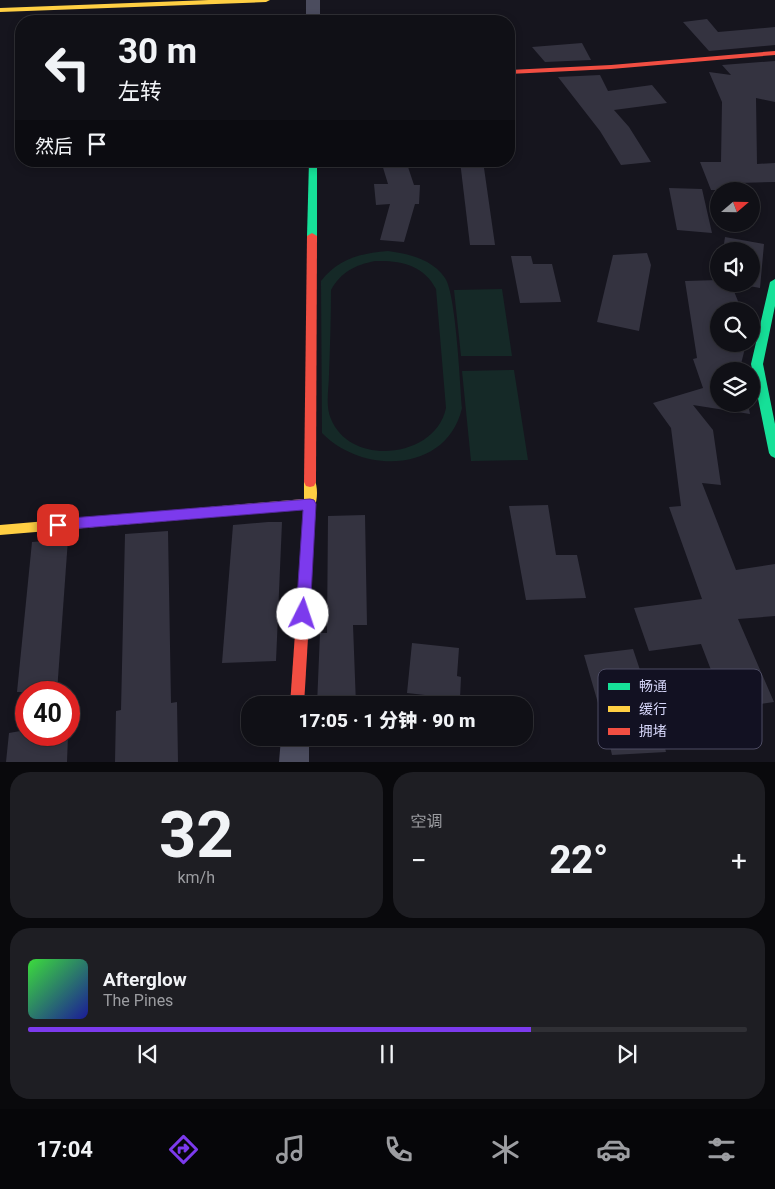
<!DOCTYPE html>
<html lang="zh">
<meta charset="utf-8">
<style>
:root{--surface:#101016;--page:#1e1e23;--text:#f1f3f6;--muted:#9c9da1;--line:#303035;--accent:#7c3aed}
body{margin:0;font-family:Roboto,"Noto Sans SC",sans-serif;background:var(--page);color:var(--text);height:100vh;display:flex;flex-direction:column;font-size:19px;white-space:nowrap}
*{box-sizing:border-box;margin:0}
p{font-size:16px;color:var(--muted)}
.icon{flex:none;width:28px;height:28px;fill:none;stroke:currentColor;stroke-width:2;stroke-linecap:round;stroke-linejoin:round}
.map{position:relative;height:762px;overflow:hidden}
.details{display:flex;flex-direction:column;gap:10px;padding:10px;background:#09090c;flex:1}
.details>*{flex:none}
.top-card{position:absolute;left:15px;top:15px;width:500px;height:152px;border-radius:20px;box-shadow:0 2px 8px #0003,0 0 0 1px var(--line);background:#101016;color:var(--text);overflow:hidden}
.needle{width:32px;rotate:70deg}
.buttons{position:absolute;left:710px;top:182px;display:grid;gap:10px}
.buttons a{display:grid;place-items:center;width:50px;height:50px;border-radius:50%;background:var(--surface);box-shadow:0 2px 8px #0003,0 0 0 1px var(--line);font-size:25px}
.speed{position:absolute;left:15px;top:681px;display:flex;gap:10px;font-size:25px;font-weight:700;text-align:center}
.speed>*{display:grid;place-content:center;width:65px;height:65px;border-radius:50%;background:var(--surface);box-shadow:0 2px 8px #0003,0 0 0 1px var(--line);line-height:1}
.speed .limit{border:8px solid #d22;background:#fff;color:#111}
.pin{position:absolute;display:grid;place-items:center;width:42px;height:42px;color:#fff;margin:-21px;border-radius:10px;box-shadow:0 2px 8px #0006}
.me{position:absolute;width:55px;margin:-28px;rotate:4deg;stroke-linejoin:round;filter:drop-shadow(0 0 4px #0008)}
.turn{display:flex;align-items:center;gap:18px;height:105px;padding:0 20px;font-size:22px}
.turn .icon{width:65px;height:65px;stroke-width:2.5}
.turn b{display:block;font-size:35px;line-height:42px}
.then{display:flex;align-items:center;height:48px;padding:0 20px;background:#0003;gap:10px;font-size:19px}
.big{font-size:38px;font-weight:800;line-height:1.1}
.details .tile{flex:1;display:flex;flex-direction:column;justify-content:center;gap:8px;min-width:0;padding:0 18px;border-radius:20px;background:var(--page)}
.details .dial{align-items:center;gap:0}
.dial b{font-size:65px;line-height:1}
.song{display:flex;align-items:center;gap:15px}
.cover{width:60px;height:60px;border-radius:8px;background:linear-gradient(135deg,hsl(120 70% 55%),hsl(240 70% 35%))}
.played{height:5px;border-radius:2px;background:linear-gradient(90deg,var(--accent) 70%,var(--line) 70%)}
.keys{display:flex;justify-content:space-around;direction:ltr}
.heat{display:flex;justify-content:space-between;align-items:center;font-size:28px;direction:ltr}
.details .tiles{flex:1;display:grid;gap:10px;grid-template-columns:1fr 1fr}
.tile:last-child{grid-column:span 2}
.trip{position:absolute;left:241px;top:696px;width:292px;height:50px;border-radius:20px;background:var(--surface);box-shadow:0 2px 8px #0003,0 0 0 1px var(--line);font-weight:800;line-height:50px;text-align:center}
.tab-bar{display:flex;height:80px;justify-content:space-around;align-items:center;background:#060609;color:var(--muted)}
.tab-bar .icon{width:35px;height:35px}
.tab-bar .active{color:var(--accent)}
.tab-bar b{font-size:22px;color:var(--text)}
.map>svg:first-child{display:block}
.green{fill:#152927;fill-rule:evenodd}
.building{fill:#343340}
.lines{fill:none;stroke-linecap:round;stroke-linejoin:round}
.street{fill:#4b4c5e;fill-rule:evenodd}
.fast{fill:#16e098;fill-rule:evenodd}
.slow{fill:#ffcf43;fill-rule:evenodd}
.jam{fill:#f24e42;fill-rule:evenodd}
.route{fill:#7c3aed;stroke:#51269a}
.key{fill:#121122;stroke:#4d4c63;stroke-width:1}
.key-label{font-size:14px;fill:#d7d7fa}
</style>
<div class="map">
<svg width="775" height="762" viewBox="0 0 775 762">
<rect width="100%" height="100%" fill="#16151e"/>
<g class="green">
<path d="M388 251C409 254 432 259 445 278 456 294 460 383 462 408 447 473 363 475 322 433L321 281C338 259 361 253 388 251ZM375 261C400 260 424 265 436 289L446 408C436 458 351 468 331 419 325 406 329 388 329 374 330 346 331 318 331 290 341 272 355 265 375 261Z"/>
<polygon points="502,289 512,356 461,356 454,290"/>
<polygon points="514,370 528,460 471,461 462,371"/>
</g>
<g class="building">
<polygon points="707,19 718,32 775,27 775,45 709,51 683,22"/>
<polygon points="582,43 591,60 545,62 532,47"/>
<polygon points="775,61 775,102 756,98 757,164 775,163 775,182 738,183 741,190 711,190 700,162 721,162 722,102 709,72 731,75 722,65"/>
<polygon points="600,75 608,91 652,85 667,103 614,110 629,127 651,162 621,165 600,131 558,77"/>
<polygon points="381,161 406,161 414,185 420,185 419,204 415,204 404,242 380,240 390,204 376,205 374,184 388,184"/>
<polygon points="460,161 483,161 495,245 470,245"/>
<polygon points="669,188 702,189 712,233 677,230"/>
<polygon points="725,237 764,244 760,288 738,284 751,284 751,251 723,251"/>
<polygon points="647,253 651,265 639,331 597,322 613,255"/>
<polygon points="511,256 531,256 533,264 552,264 561,302 520,303"/>
<polygon points="719,280 719,284 731,284 742,311 719,311 719,344 746,344 741,364 743,371 719,371 719,404 748,404 750,414 693,405 713,430 721,485 702,483 736,570 775,564 775,616 738,619 774,702 726,709 701,644 649,651 634,608 702,599 669,507 681,506 671,428 653,403 703,388 693,359 697,358 685,281"/>
<polygon points="548,505 556,555 577,555 586,598 526,600 509,506"/>
<polygon points="365,515 367,625 353,625 356,705 317,705 320,633 327,633 328,516"/>
<polygon points="268,522 282,522 276,661 222,663 233,525"/>
<polygon points="168,531 171,703 177,702 178,762 115,762 116,711 121,710 125,534"/>
<polygon points="68,539 57,692 17,692 32,542"/>
<polygon points="412,643 459,648 457,676 461,677 460,699 407,693"/>
<polygon points="633,649 655,715 657,715 666,752 612,755 600,703 598,703 584,655"/>
<polygon points="26,730 26,735 68,735 67,762 6,762 9,733"/>
</g>
<g class="lines">
<g class="street">
<rect x="306" y="0" width="14" height="21"/>
<polygon points="281,738 309,738 309,762 279,762"/>
</g>
<g class="fast">
<polygon points="309,161 317,161 317,236 312,239 307,236"/>
<polygon points="775,279 775,306 763,364 775,424 775,458 771,456 769,453 751,364 770,282"/>
</g>
<g class="slow">
<polygon points="209,0 270,0 266,2 0,12 0,8"/>
<path d="M310 477 314 478C318 486 318 500 314 508L310 509 0 535V525L304 499V482L306 478Z"/>
</g>
<g class="jam">
<polygon points="775,51 775,55 611,69 509,74 509,70 611,65"/>
<polygon points="312,233 317,236 316,482 314,486 310,487 306,486 304,482 307,236"/>
<polygon points="310,499 314,500 316,504 304,705 290,705 304,504 306,500"/>
</g>
</g>
<polygon class="route" points="310,499 314,500 316,504 310,614 308,618 303,620 298,618 296,614 303,510 58,530 54,529 52,525 54,521 58,519"/>
<rect x="598" y="669" width="164" height="80" rx="8" class="key"/>
<rect x="608" y="683" width="22" height="7" fill="#16e098"/>
<rect x="608" y="706" width="22" height="6" fill="#ffcf43"/>
<rect x="608" y="728" width="22" height="7" fill="#f24e42"/>
<g class="key-label">
<text x="639" y="691">畅通</text>
<text x="639" y="714">缓行</text>
<text x="639" y="736">拥堵</text>
</g>
</svg>
<div class="buttons">
<a><svg class="needle" viewBox="-14 -14 28 28"><path d="M0-13l5 13h-10z" fill="#e53935"/><path d="M0 13l5-13h-10z" fill="#9c9da1"/></svg></a>
<a><svg class="icon" aria-label="sound" viewBox="0 0 24 24"><path d="M4 9h4l5-4v14l-5-4H4zM17 9q2 3 0 6"/></svg></a>
<a><svg class="icon" aria-label="search" viewBox="0 0 24 24"><circle cx="10" cy="10" r="6"/><path d="M15 15l6 6"/></svg></a>
<a><svg class="icon" aria-label="layers" viewBox="0 0 24 24"><path d="M12 4l9 5-9 5-9-5zM3 14l9 5 9-5"/></svg></a>
</div>
<div class="speed"><div class="limit">40</div></div>
<div class="pin" style="left:58px;top:525px;background:#d93025"><svg class="icon" aria-label="arrive" viewBox="0 0 24 24"><path d="M6 21V4h12l-3 4 3 4H6"/></svg></div>
<svg class="me" style="left:303px;top:614px" viewBox="-20 -20 40 40"><circle r="19" fill="#fff"/><path d="M0-13L10 11 0 6-10 11z" fill="#7c3aed"/></svg>
<div class="trip">17:05 · 1 分钟 · 90 m</div>
<div class="top-card">
<div class="turn"><svg class="icon" aria-label="left" viewBox="0 0 24 24"><path d="M17 20v-9H6M10 6l-5 5 5 5"/></svg><div><b>30 m</b>左转</div></div>
<div class="then">然后<svg class="icon" aria-label="arrive" viewBox="0 0 24 24"><path d="M6 21V4h12l-3 4 3 4H6"/></svg></div>
</div>
</div>
<section class="details">
<div class="tiles">
<div class="tile dial"><b>32</b><p>km/h</p></div>
<div class="tile"><p>空调</p>
<div class="heat"><a>−</a><b class="big">22°</b><a>+</a></div>
</div>
<div class="tile">
<div class="song"><i class="cover"></i><div><b>Afterglow</b><p>The Pines</p></div></div>
<div class="played"></div>
<div class="keys"><svg class="icon" aria-label="previous" viewBox="0 0 24 24"><path d="M18 5L8 12l10 7zM5 5v14"/></svg><svg class="icon" aria-label="pause" viewBox="0 0 24 24"><path d="M8 5v14M16 5v14"/></svg><svg class="icon" aria-label="next" viewBox="0 0 24 24"><path d="M6 5l10 7-10 7zM19 5v14"/></svg></div>
</div>
</div>
</section>
<nav class="tab-bar">
<b>17:04</b>
<svg class="icon active" aria-label="directions" viewBox="0 0 24 24"><path d="M12 3l9 9-9 9-9-9zM9 14v-3h6M13 9l2 2-2 2"/></svg>
<svg class="icon" aria-label="music" viewBox="0 0 24 24"><path d="M9 18V5l10-2v13"/><circle cx="6" cy="18" r="3"/><circle cx="16" cy="16" r="3"/></svg>
<svg class="icon" aria-label="phone" viewBox="0 0 24 24"><path d="M5 4h4l2 5-3 2q2 4 5 5l2-3 5 2v4C11 20 4 13 5 4z"/></svg>
<svg class="icon" aria-label="climate" viewBox="0 0 24 24"><path d="M12 3v18M4 7l16 10M4 17L20 7"/></svg>
<svg class="icon" aria-label="car" viewBox="0 0 24 24"><path d="M5 17H2v-5l4-1 3-4h7l3 4 3 1v5h-3M9 17h6M6 11h13"/><circle cx="7" cy="17" r="2"/><circle cx="17" cy="17" r="2"/></svg>
<svg class="icon" aria-label="filters" viewBox="0 0 24 24"><path d="M4 7h16M4 17h16"/><circle cx="9" cy="7" r="2"/><circle cx="15" cy="17" r="2"/></svg>
</nav>
